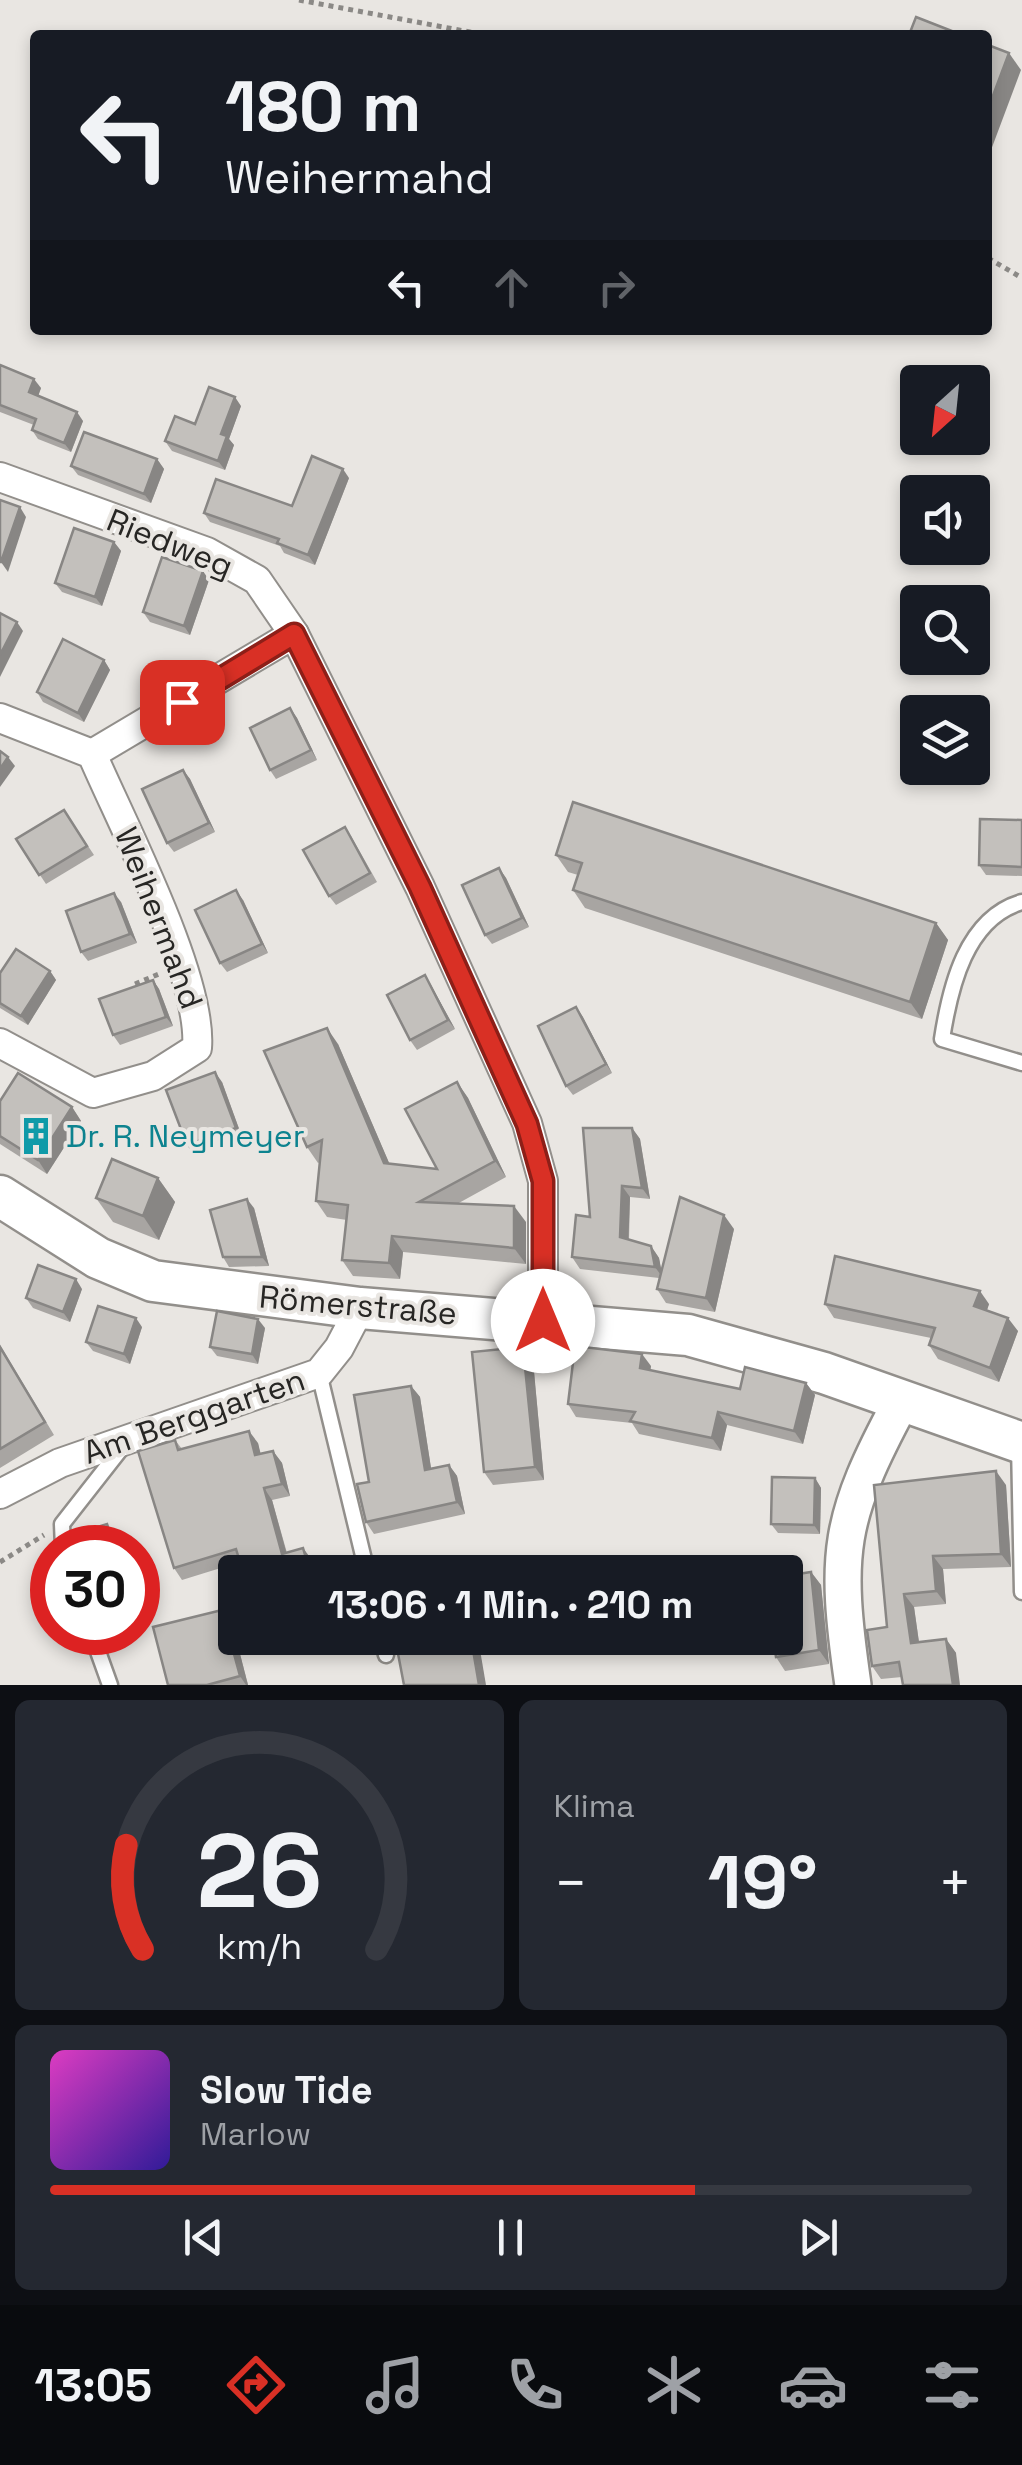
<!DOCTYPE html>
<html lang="de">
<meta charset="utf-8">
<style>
:root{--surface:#171b24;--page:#242831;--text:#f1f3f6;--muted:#9ea1a6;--line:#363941;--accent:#d93025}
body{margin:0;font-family:"Space Grotesk",sans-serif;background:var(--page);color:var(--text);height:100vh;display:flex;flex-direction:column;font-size:38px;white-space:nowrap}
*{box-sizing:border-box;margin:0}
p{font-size:32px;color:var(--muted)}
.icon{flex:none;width:55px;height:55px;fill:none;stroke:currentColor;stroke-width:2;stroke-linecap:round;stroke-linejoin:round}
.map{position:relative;height:1685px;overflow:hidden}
.drawer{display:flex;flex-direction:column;gap:15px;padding:15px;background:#0d0f14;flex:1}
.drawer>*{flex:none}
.banner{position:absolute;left:30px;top:30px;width:962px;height:305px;border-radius:10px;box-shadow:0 5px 15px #0003;background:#171b24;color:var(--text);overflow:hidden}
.needle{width:65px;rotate:207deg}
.buttons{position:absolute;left:900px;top:365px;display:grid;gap:20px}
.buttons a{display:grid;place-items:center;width:90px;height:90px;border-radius:10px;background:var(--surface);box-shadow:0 5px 15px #0003;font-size:50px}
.speed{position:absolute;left:30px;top:1525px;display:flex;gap:20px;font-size:50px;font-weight:700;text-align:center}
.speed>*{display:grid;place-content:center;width:130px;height:130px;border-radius:50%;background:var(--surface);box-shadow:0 5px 15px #0003;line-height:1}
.speed .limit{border:15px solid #d22;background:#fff;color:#111}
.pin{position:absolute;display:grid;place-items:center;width:85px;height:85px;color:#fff;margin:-42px;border-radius:20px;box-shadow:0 5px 15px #0006}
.me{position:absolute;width:110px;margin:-55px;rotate:0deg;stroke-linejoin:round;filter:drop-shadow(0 0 8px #0008)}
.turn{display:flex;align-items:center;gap:35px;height:210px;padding:0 30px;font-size:45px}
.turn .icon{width:130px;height:130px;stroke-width:2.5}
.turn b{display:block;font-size:70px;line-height:85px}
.lanes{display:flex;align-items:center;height:95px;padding:0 30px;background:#0003;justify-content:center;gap:50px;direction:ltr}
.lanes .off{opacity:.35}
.big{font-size:75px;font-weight:800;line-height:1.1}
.drawer .widget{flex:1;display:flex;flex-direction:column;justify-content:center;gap:15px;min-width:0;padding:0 35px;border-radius:15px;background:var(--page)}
.drawer .dial{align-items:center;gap:0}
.dial svg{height:260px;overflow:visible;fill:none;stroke:var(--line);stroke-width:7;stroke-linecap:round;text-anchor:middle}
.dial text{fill:var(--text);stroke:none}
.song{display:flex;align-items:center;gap:30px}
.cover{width:120px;height:120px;border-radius:15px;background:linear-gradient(135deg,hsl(310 70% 55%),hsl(250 70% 35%))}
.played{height:10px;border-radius:5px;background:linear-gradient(90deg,var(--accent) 70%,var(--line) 70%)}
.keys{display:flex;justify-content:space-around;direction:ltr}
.heat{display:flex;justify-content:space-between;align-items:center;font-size:55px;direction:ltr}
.drawer .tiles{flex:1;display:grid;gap:15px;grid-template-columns:1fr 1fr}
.widget:last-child{grid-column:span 2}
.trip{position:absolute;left:218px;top:1555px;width:585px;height:100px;border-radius:10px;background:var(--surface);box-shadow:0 5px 15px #0003;font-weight:800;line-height:100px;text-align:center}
.menu{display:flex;height:160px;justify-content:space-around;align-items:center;background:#090b0e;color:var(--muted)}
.menu .icon{width:70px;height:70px}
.menu .on{color:var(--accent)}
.menu b{font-size:45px;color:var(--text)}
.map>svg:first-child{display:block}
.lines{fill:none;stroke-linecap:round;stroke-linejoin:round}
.service-casing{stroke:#928f8b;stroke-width:19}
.minor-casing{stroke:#928f8b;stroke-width:32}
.tertiary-casing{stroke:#928f8b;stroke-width:40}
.secondary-casing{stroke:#928f8b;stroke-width:45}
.path{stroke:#8b8986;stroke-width:5;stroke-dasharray:5 5;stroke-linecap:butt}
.service{stroke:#fff;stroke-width:14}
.minor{stroke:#fff;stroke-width:28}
.tertiary{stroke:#fff;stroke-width:35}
.secondary{stroke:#fff;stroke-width:40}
.wall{fill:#a8a5a2}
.shaded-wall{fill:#888684}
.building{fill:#c3c0bc;stroke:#888684;stroke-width:2.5}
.route-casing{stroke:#8d1f18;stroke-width:25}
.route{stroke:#d93025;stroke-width:18}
.labels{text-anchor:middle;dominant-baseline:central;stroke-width:8;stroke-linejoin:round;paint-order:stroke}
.street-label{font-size:32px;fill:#272624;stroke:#e9e6e2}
.culture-label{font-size:32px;fill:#0d838f;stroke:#e9e6e2;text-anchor:start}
</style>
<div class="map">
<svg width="1022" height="1685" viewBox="0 0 1022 1685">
<rect width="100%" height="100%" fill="#e9e6e2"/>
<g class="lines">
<g class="service-casing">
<g id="service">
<path d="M1022 902C966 918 950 987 942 1039L1022 1063"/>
<polyline points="319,1373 367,1572"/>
<polyline points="1019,1443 1022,1592"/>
<polyline points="63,1548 62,1524 124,1445"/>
<polyline points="91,1632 110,1685"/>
<polyline points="382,1638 386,1655"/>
</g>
</g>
<g class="minor-casing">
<g id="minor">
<polyline points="0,477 207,552 257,580 294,634 420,887 527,1123 543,1181 543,1321"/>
<path d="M0 718 92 754C122 824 203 978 197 1048L153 1076 93 1093 0 1043"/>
<polyline points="92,754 294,634"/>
<polyline points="0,1494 60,1463 319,1373 339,1348 360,1308"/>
</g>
</g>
<g class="tertiary-casing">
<path id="tertiary" d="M853 1685C834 1553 838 1519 901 1402"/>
</g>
<g class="secondary-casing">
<polyline id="secondary" points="0,1196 98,1258 153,1281 360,1308 688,1335 824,1373 1022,1443"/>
</g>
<g class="path">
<polyline points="299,0 486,35"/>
<polyline points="988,258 1022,278"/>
<polyline points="135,984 159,974"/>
<polyline points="231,1558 235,1572"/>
<polyline points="0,1562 44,1535"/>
</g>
<use href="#service" class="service"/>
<use href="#minor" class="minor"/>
<use href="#tertiary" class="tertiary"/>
<use href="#secondary" class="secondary"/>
</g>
<g class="wall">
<polygon points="0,365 41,388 38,396 83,421 71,452 38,439 32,430 34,425 0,412"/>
<polygon points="241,406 229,439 234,445 225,470 172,451 165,441 195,424"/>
<polygon points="157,459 164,469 151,503 78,475 71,466"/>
<polygon points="349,478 315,565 284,553 280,546 210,522 204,513 292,506"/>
<polygon points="114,542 121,551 102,606 62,592 55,583"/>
<polygon points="209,580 190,635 150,622 143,612"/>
<polygon points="104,660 110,670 84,722 43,702 37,692"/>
<polygon points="290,708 297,718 317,760 276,779 270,770"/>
<polygon points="183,770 190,779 215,832 174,852 167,843"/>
<polygon points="64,810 94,855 46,884 16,839"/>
<polygon points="1022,820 1022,876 986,875 979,865"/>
<polygon points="351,836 377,882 336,905 329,896"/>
<polygon points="556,855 936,923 948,940 922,1019 585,908 573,890 578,875 568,872"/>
<polygon points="499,868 506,878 529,927 492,944 485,935"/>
<polygon points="243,900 268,953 227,972 220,963"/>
<polygon points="121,902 137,943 88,961 81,952"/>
<polygon points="50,971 56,980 28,1025 0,1008 0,973"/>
<polygon points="425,975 455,1029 417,1050 410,1040"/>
<polygon points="153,980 159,989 173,1026 120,1045 113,1035"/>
<polygon points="576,1007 612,1073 573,1095 566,1086"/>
<polygon points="338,1044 389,1163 437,1169 457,1082 468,1098 506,1177 457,1204 526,1222 526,1264 403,1252 400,1279 353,1276 342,1260 347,1220 327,1217 316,1201 320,1162 318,1163 307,1147"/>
<polygon points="222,1082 242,1137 194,1155 187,1145"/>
<polygon points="0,1101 72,1107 81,1121 47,1174 0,1144"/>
<polygon points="632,1128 640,1139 650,1199 630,1197 629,1240 651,1246 659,1258 661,1270 734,1229 715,1312 666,1303 657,1289 659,1278 580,1269 572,1257"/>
<polygon points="158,1178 175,1202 159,1240 113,1222 96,1198"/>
<polygon points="254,1208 269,1266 229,1267 223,1257"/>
<polygon points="82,1289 70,1322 33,1308 26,1298"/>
<polygon points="825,1304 989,1304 987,1310 1018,1331 999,1382 938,1359 929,1345 931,1338 834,1318"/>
<polygon points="142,1327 130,1364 93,1351 86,1342"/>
<polygon points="265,1328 258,1364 217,1356 210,1347"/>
<polygon points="0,1345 54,1435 0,1468"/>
<polygon points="533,1361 544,1480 493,1485 484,1472"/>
<polygon points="651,1366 650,1370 740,1389 806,1383 815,1395 803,1444 727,1425 721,1451 639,1434 632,1423 576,1417 568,1404"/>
<polygon points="411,1386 420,1397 431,1468 449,1465 457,1476 465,1514 374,1534 366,1522 369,1482"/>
<polygon points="175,1440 182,1449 258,1443 260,1454 273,1451 282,1463 290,1496 272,1500 287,1553 312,1560 240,1562 182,1580 174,1568"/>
<polygon points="815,1478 821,1488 820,1534 778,1533 771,1524"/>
<polygon points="874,1485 1006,1485 1011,1567 943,1569 946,1604 914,1607 919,1642 946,1639 956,1653 902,1677 881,1679 872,1666 887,1627"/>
<polygon points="811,1572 821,1585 829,1664 785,1671 776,1657"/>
<polygon points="222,1610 232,1623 248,1685 168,1685"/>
</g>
<g class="shaded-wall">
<polygon points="1009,53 1021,70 988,158 988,109"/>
<polygon points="34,379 41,388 36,402 29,392"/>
<polygon points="235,397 241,406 229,439 234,445 225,470 218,461 221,434"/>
<polygon points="77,412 83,421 71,452 64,443"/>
<polygon points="157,459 164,469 151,503 144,494"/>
<polygon points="343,469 349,478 315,565 308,555"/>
<polygon points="20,507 26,517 8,572 1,562"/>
<polygon points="114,542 121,551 102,606 95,597"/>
<polygon points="203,571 209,580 190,635 184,626"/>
<polygon points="17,622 23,631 0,677 0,655"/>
<polygon points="104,660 110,670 84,722 78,713"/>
<polygon points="290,708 297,718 317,760 311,750"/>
<polygon points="8,757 15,766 0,787 0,769"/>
<polygon points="183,770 190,779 215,832 209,823"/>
<polygon points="499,868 506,878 529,927 522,918"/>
<polygon points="236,890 243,900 268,953 262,944"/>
<polygon points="114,893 121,902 137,943 130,934"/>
<polygon points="936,923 948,940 922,1019 910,1002"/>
<polygon points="50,971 56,980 28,1025 21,1016"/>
<polygon points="425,975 431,985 455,1029 448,1020"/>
<polygon points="153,980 159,989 173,1026 166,1017"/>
<polygon points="576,1007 583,1017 612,1073 606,1064"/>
<polygon points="327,1028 338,1044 396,1179 384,1163"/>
<polygon points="215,1072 222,1082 242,1137 236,1128"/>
<polygon points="457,1082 468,1098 506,1177 495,1161"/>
<polygon points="72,1107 81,1121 47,1174 38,1160"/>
<polygon points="632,1128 640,1139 650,1199 642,1188"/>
<polygon points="158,1178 175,1202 159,1240 143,1216"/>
<polygon points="622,1186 630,1197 628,1249 620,1237"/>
<polygon points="247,1199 254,1208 269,1266 262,1257"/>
<polygon points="514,1206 526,1222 526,1264 514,1248"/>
<polygon points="724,1215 734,1229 715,1312 706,1298"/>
<polygon points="392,1236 403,1252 400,1279 389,1263"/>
<polygon points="651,1246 659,1258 663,1278 655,1267"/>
<polygon points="76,1279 82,1289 70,1322 63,1312"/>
<polygon points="980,1291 989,1304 984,1319 974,1306"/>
<polygon points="136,1318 142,1327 130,1364 124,1354"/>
<polygon points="1008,1318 1018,1331 999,1382 990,1368"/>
<polygon points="258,1319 265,1328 258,1364 252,1354"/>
<polygon points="523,1347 533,1361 544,1480 535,1467"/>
<polygon points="642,1354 651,1366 649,1380 640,1368"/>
<polygon points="806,1383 815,1395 803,1444 794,1431"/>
<polygon points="411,1386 420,1397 433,1481 425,1470"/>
<polygon points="718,1412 727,1425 721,1451 712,1438"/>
<polygon points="249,1431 258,1443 264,1467 255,1455"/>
<polygon points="273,1451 282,1463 290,1496 282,1484"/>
<polygon points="449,1465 457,1476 465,1514 457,1502"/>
<polygon points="996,1471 1006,1485 1011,1567 1001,1554"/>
<polygon points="815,1478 821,1488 820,1534 814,1525"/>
<polygon points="264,1488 272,1500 290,1566 282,1554"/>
<polygon points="107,1524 113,1533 118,1548 115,1548"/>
<polygon points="303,1548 312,1560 315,1572 310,1572"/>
<polygon points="933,1556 943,1569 946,1604 936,1591"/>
<polygon points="811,1572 821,1585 829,1664 819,1650"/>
<polygon points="904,1594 914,1607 921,1657 911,1643"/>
<polygon points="222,1610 232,1623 248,1685 246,1685 240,1676"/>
<polygon points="471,1638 478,1638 486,1685 479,1685"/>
<polygon points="946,1639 956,1653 960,1685 953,1685"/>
</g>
<g class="building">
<polygon points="916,17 962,35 909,35"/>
<polygon points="988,45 1009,53 988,109"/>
<polygon points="0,365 34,379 29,392 77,412 64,443 32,430 36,419 0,405"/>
<polygon points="209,387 235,397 221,434 227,436 218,461 165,441 175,416 195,424"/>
<polygon points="84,432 157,459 144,494 71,466"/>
<polygon points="312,456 343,469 308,555 277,543 279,539 204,513 216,479 292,506"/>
<polygon points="0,500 20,507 1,562 0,562"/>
<polygon points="74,528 114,542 95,597 55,583"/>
<polygon points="162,557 203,571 184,626 143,612"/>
<polygon points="0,613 17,622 0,655"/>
<polygon points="63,639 104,660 78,713 37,692"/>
<polygon points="290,708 311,750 270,770 250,728"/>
<polygon points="0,751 8,757 0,769"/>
<polygon points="183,770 209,823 167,843 142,789"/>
<polygon points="573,802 936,923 910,1002 573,890 582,863 556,855"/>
<polygon points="64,810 87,846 39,875 16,839"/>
<polygon points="980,819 1022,820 1022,867 979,865"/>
<polygon points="345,827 370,873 329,896 303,850"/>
<polygon points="499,868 522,918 485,935 462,885"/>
<polygon points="236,890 262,944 220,963 195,910"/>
<polygon points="114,893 130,934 81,952 66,911"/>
<polygon points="16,949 50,971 21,1016 0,1003 0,973"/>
<polygon points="425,975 448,1020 410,1040 387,995"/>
<polygon points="153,980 166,1017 113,1035 99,999"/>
<polygon points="576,1007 606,1064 566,1086 538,1026"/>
<polygon points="327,1028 384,1163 437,1169 405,1109 457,1082 495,1161 419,1202 514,1206 514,1248 392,1236 389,1263 342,1260 348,1205 316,1201 322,1140 307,1147 264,1051"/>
<polygon points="215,1072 236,1128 187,1145 166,1090"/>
<polygon points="18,1073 72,1107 38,1160 0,1136 0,1101"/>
<polygon points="583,1128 632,1128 642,1188 622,1186 620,1237 651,1246 655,1267 572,1257 576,1215 590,1217"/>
<polygon points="112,1159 158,1178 143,1216 96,1198"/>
<polygon points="680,1197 724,1215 706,1298 657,1289"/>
<polygon points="247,1199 262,1257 223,1257 210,1210"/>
<polygon points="835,1256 980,1291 974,1306 1008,1318 990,1368 929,1345 935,1328 825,1304"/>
<polygon points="38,1265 76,1279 63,1312 26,1298"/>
<polygon points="98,1306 136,1318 124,1354 86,1342"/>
<polygon points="217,1311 258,1319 252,1354 210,1347"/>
<polygon points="575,1346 642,1354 640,1368 740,1389 745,1367 806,1383 794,1431 718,1412 712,1438 630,1421 635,1412 568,1404"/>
<polygon points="0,1347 45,1422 0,1449"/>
<polygon points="523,1347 535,1467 484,1472 472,1352"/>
<polygon points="411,1386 425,1470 449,1465 457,1502 366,1522 357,1484 369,1482 354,1395"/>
<polygon points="249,1431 255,1455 273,1451 282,1484 264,1488 282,1554 303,1548 310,1572 243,1572 236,1549 174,1568 138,1451 175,1440 178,1450"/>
<polygon points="996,1471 1001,1554 933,1556 936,1591 904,1594 911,1643 946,1639 953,1685 903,1685 899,1662 872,1666 867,1630 887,1627 874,1485"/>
<polygon points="772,1477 815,1478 814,1525 771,1524"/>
<polygon points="107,1524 115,1548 83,1548 78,1533"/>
<polygon points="811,1572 819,1650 776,1657 773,1638 785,1638 785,1576"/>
<polygon points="222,1610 240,1676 207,1685 168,1685 153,1627"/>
<polygon points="395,1638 471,1638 479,1685 404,1685"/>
</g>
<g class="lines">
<g class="route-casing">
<polyline id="route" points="182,702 294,634 420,887 527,1124 543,1181 543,1321"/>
</g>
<use href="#route" class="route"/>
</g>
<defs>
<g id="building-bare" transform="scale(3)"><path d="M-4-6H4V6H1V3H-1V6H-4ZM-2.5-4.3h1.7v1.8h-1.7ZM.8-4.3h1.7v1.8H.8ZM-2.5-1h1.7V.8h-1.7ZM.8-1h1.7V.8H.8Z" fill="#0f9aa8" stroke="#e9e6e2" stroke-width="2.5" paint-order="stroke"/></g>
</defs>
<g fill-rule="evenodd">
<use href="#building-bare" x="36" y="1136"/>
</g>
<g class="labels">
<g class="street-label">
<text transform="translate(170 543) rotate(22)">Riedweg</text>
<text transform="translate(159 918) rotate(69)">Weihermahd</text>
<text transform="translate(358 1305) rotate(5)">Römerstraße</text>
<text transform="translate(194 1416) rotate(-19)">Am Berggarten</text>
</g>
<g class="culture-label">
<text x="66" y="1136">Dr. R. Neymeyer</text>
</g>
</g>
</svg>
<div class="buttons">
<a><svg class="needle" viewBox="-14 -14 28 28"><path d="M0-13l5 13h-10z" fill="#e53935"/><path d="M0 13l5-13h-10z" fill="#9ea1a6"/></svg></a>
<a><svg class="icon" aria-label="sound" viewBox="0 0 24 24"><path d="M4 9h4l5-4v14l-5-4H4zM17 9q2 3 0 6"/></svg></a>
<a><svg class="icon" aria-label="search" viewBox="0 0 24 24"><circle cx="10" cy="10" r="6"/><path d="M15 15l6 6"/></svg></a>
<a><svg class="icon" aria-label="layers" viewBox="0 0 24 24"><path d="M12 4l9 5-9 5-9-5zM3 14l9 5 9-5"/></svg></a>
</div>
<div class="speed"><div class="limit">30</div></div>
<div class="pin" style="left:182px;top:702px;background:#d93025"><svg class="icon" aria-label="arrive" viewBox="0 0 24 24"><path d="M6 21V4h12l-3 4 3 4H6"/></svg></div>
<svg class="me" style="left:543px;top:1321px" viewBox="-20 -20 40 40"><circle r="19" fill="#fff"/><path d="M0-13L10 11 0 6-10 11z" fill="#d93025"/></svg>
<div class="trip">13:06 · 1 Min. · 210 m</div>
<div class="banner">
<div class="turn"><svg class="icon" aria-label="left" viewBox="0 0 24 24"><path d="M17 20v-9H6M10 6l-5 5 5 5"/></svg><div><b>180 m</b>Weihermahd</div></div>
<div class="lanes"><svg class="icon" aria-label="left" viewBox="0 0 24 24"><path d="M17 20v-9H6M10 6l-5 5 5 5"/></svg><svg class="icon off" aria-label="ahead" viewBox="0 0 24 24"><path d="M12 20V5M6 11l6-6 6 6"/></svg><svg class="icon off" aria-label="right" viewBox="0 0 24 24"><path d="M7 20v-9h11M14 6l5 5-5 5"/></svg></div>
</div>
</div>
<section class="drawer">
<div class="tiles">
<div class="widget dial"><svg viewBox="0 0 100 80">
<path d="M14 69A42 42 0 1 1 86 69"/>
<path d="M14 69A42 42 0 0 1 9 37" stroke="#d93025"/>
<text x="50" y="56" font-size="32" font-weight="700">26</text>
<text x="50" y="72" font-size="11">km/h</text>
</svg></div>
<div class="widget"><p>Klima</p>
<div class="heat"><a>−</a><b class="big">19°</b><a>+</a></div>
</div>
<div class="widget">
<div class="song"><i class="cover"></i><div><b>Slow Tide</b><p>Marlow</p></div></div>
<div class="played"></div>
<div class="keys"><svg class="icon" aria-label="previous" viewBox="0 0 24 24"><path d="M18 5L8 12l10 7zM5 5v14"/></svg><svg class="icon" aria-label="pause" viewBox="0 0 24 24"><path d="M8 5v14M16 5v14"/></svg><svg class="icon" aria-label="next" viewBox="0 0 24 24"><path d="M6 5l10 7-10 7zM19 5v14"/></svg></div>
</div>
</div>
</section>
<nav class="menu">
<b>13:05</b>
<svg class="icon on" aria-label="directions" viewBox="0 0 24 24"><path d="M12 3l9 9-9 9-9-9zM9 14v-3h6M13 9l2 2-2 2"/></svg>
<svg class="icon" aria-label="music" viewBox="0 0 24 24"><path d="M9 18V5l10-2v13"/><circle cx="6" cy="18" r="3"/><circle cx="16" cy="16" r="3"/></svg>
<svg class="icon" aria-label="phone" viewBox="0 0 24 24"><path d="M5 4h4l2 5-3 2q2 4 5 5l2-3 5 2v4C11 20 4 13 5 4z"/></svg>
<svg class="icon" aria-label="climate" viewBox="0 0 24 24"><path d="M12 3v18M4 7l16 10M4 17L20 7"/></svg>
<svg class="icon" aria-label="car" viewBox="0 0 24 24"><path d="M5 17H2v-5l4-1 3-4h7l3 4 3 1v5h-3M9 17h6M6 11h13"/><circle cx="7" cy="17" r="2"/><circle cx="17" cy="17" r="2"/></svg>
<svg class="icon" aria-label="filters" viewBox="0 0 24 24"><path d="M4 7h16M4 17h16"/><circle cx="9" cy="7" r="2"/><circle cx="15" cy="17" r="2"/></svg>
</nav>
